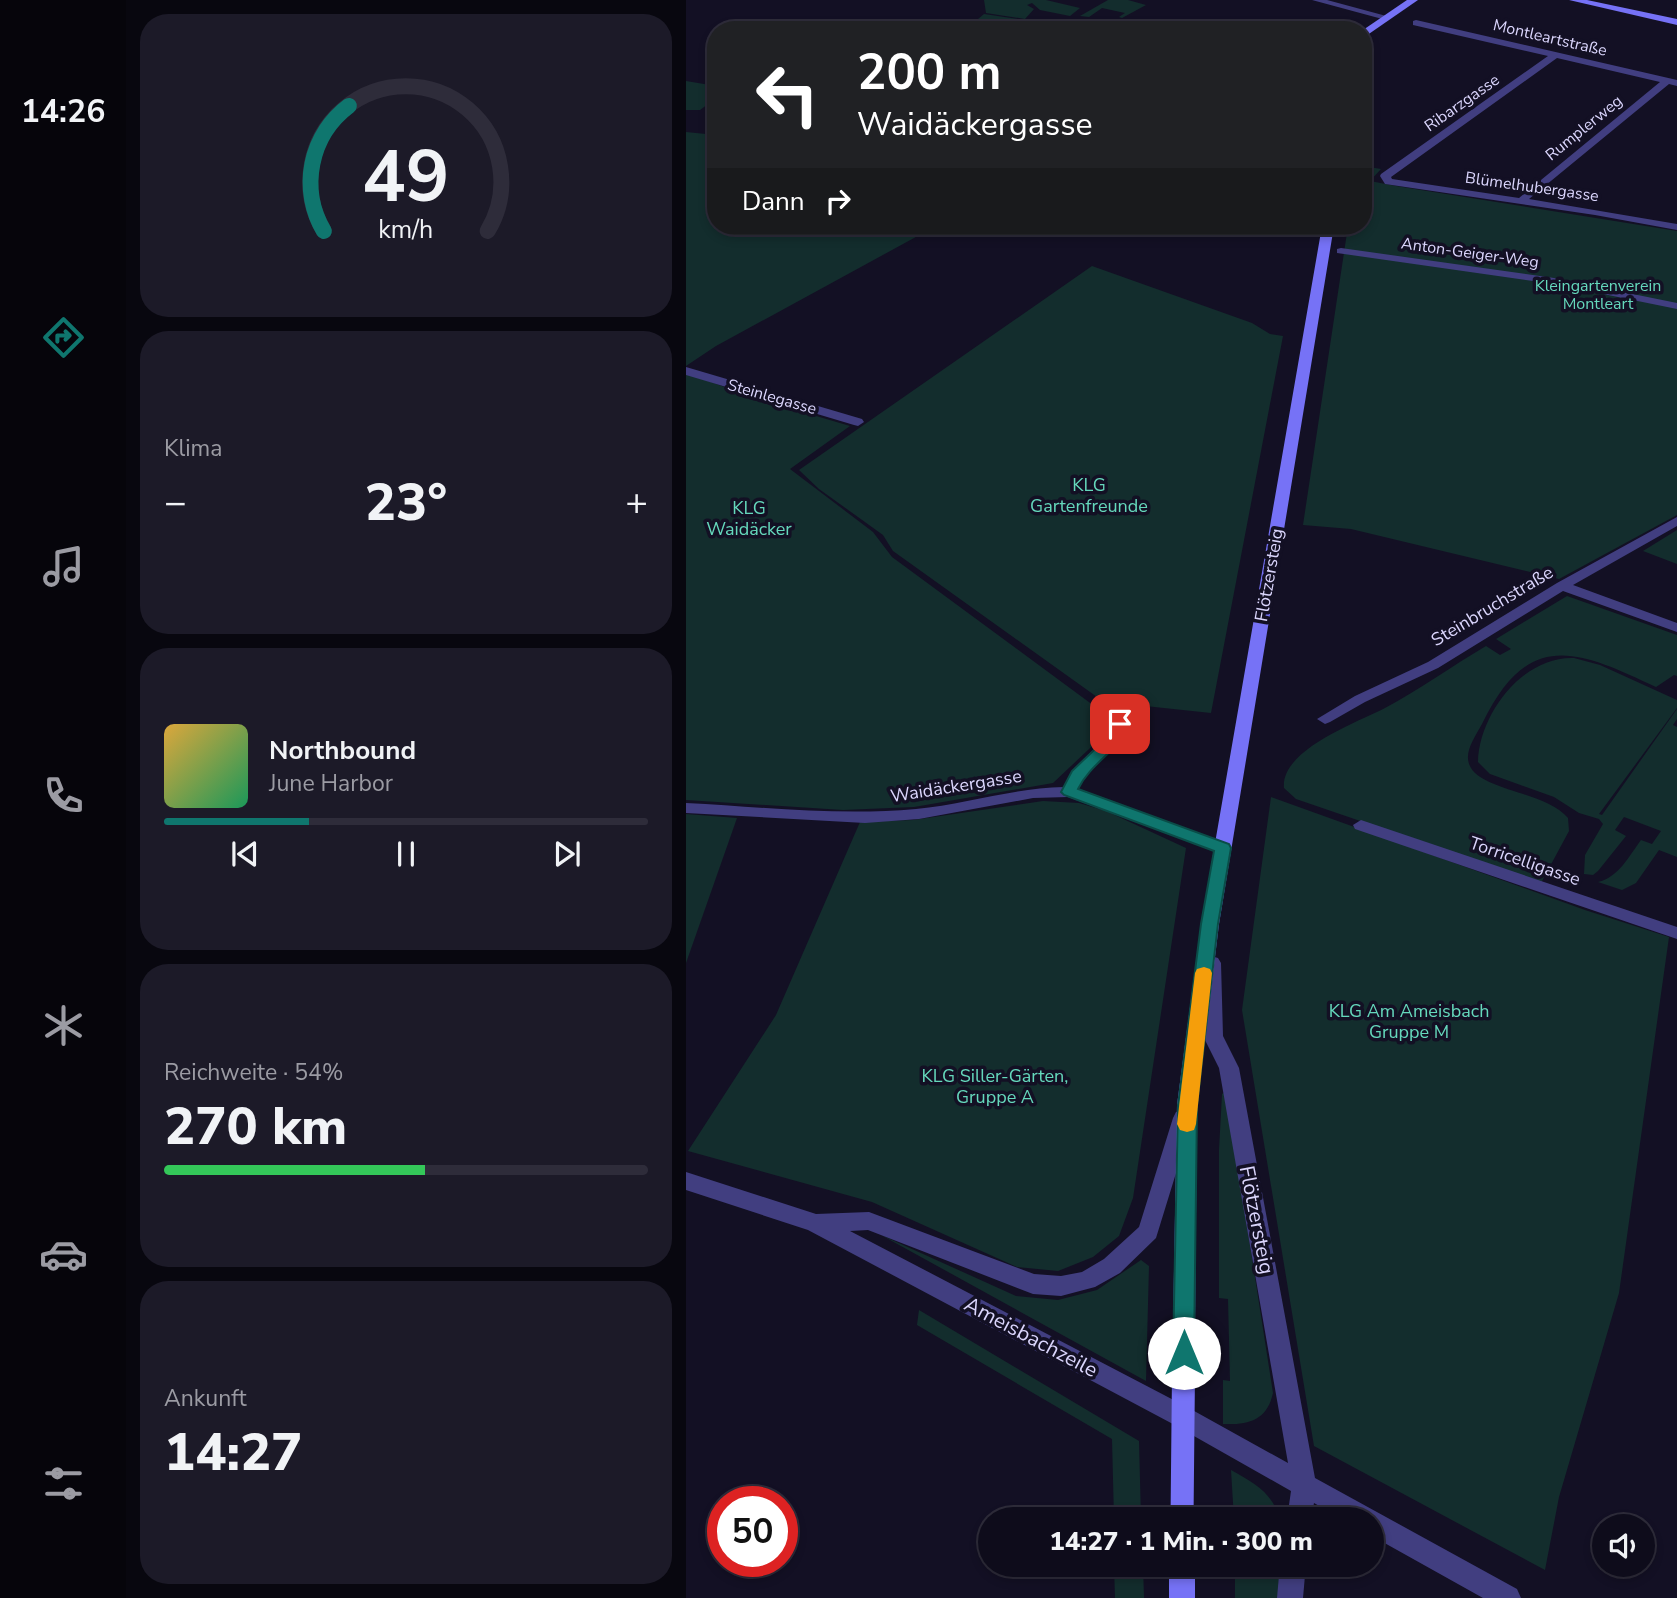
<!DOCTYPE html>
<html lang="de">
<meta charset="utf-8">
<style>
:root{--surface:#0e0c1b;--page:#1c1a28;--text:#f1f3f6;--muted:#9b9ba3;--line:#2e2c3a;--accent:#0f766e}
body{margin:0;font-family:"Nunito Sans",sans-serif;background:var(--page);color:var(--text);height:100vh;display:flex;flex-direction:column;font-size:26px;white-space:nowrap}
*{box-sizing:border-box;margin:0}
p{font-size:23px;color:var(--muted)}
.icon{flex:none;width:38px;height:38px;fill:none;stroke:currentColor;stroke-width:2;stroke-linecap:round;stroke-linejoin:round}
.map{position:relative;flex:1;overflow:hidden}
.drawer{display:flex;flex-direction:column;gap:14px;padding:14px;background:#08070f;width:560px}
.drawer>*{flex:none}
.top-card{position:absolute;left:21px;top:21px;width:665px;height:214px;border-radius:28px;box-shadow:0 4px 10px #0003,0 0 0 2px var(--line);background:#202124;color:#fff;overflow:hidden}
.controls{position:absolute;left:906px;top:1514px;display:grid;gap:14px}
.controls a{display:grid;place-items:center;width:63px;height:63px;border-radius:50%;background:var(--surface);box-shadow:0 4px 10px #0003,0 0 0 2px var(--line);font-size:35px}
.speed{position:absolute;left:21px;top:1486px;display:flex;gap:14px;font-size:35px;font-weight:700;text-align:center}
.speed>*{display:grid;place-content:center;width:91px;height:91px;border-radius:50%;background:var(--surface);box-shadow:0 4px 10px #0003,0 0 0 2px var(--line);line-height:1}
.speed .limit{border:10px solid #d22;background:#fff;color:#111}
.pin{position:absolute;display:grid;place-items:center;width:60px;height:60px;color:#fff;margin:-30px;border-radius:14px;box-shadow:0 4px 10px #0006}
.me{position:absolute;width:77px;margin:-38px;rotate:0deg;stroke-linejoin:round;filter:drop-shadow(0 0 5px #0008)}
.turn{display:flex;align-items:center;gap:24px;height:147px;padding:0 35px;font-size:32px}
.turn .icon{width:91px;height:91px;stroke-width:2.5}
.turn b{display:block;font-size:49px;line-height:60px}
.then{display:flex;align-items:center;height:66px;padding:0 35px;background:#0003;gap:14px;font-size:26px}
.big{font-size:52px;font-weight:800;line-height:1.1}
.drawer .tile{flex:1;display:flex;flex-direction:column;justify-content:center;gap:10px;min-width:0;padding:0 24px;border-radius:28px;background:var(--page)}
.drawer .dial{align-items:center;gap:0}
.dial svg{height:182px;overflow:visible;fill:none;stroke:var(--line);stroke-width:7;stroke-linecap:round;text-anchor:middle}
.dial text{fill:var(--text);stroke:none}
.song{display:flex;align-items:center;gap:21px}
.cover{width:84px;height:84px;border-radius:10px;background:linear-gradient(135deg,hsl(40 70% 55%),hsl(150 70% 35%))}
.played{height:7px;border-radius:4px;background:linear-gradient(90deg,var(--accent) 30%,var(--line) 30%)}
.keys{display:flex;justify-content:space-around;direction:ltr}
.heat{display:flex;justify-content:space-between;align-items:center;font-size:38px;direction:ltr}
.charge{height:10px;border-radius:5px;background:linear-gradient(90deg,#34c759 54%,var(--line) 0)}
.trip{position:absolute;left:292px;top:1507px;width:406px;height:70px;border-radius:35px;background:var(--surface);box-shadow:0 4px 10px #0003,0 0 0 2px var(--line);font-weight:800;line-height:70px;text-align:center}
main{display:flex;flex:1;min-height:0}
.dock{display:flex;flex-direction:column;width:126px;justify-content:space-around;align-items:center;background:#06050b;color:var(--muted)}
.dock .icon{width:49px;height:49px}
.dock .current{color:var(--accent)}
.dock b{font-size:32px;color:var(--text)}
.map>svg:first-child{display:block}
.green{fill:#132d2d}
.lines{fill:none;stroke-linecap:round;stroke-linejoin:round}
.minor{fill:#413e80;fill-rule:evenodd}
.tertiary{fill:#413e80;fill-rule:evenodd}
.secondary{fill:#7672f6;fill-rule:evenodd}
.secondary-bridge{stroke:#7672f6;stroke-width:23}
.route{fill:#0f766e;stroke:#0a4d48;stroke-width:2}
.slow{fill:#f59e0b}
.labels{text-anchor:middle;dominant-baseline:central;stroke-width:7;stroke-linejoin:round;paint-order:stroke}
.far-street-label{font-size:16px;fill:#dad5fc;stroke:#131024}
.far-park-label{font-size:16px;fill:#65d8bc;stroke:#131024}
.park-label{font-size:18px;fill:#65d8bc;stroke:#131024}
.street-label{font-size:18px;fill:#dad5fc;stroke:#131024}
.near-street-label{font-size:21px;fill:#dad5fc;stroke:#131024}
</style>
<main>
<nav class="dock">
<b>14:26</b>
<svg class="icon current" aria-label="directions" viewBox="0 0 24 24"><path d="M12 3l9 9-9 9-9-9zM9 14v-3h6M13 9l2 2-2 2"/></svg>
<svg class="icon" aria-label="music" viewBox="0 0 24 24"><path d="M9 18V5l10-2v13"/><circle cx="6" cy="18" r="3"/><circle cx="16" cy="16" r="3"/></svg>
<svg class="icon" aria-label="phone" viewBox="0 0 24 24"><path d="M5 4h4l2 5-3 2q2 4 5 5l2-3 5 2v4C11 20 4 13 5 4z"/></svg>
<svg class="icon" aria-label="climate" viewBox="0 0 24 24"><path d="M12 3v18M4 7l16 10M4 17L20 7"/></svg>
<svg class="icon" aria-label="car" viewBox="0 0 24 24"><path d="M5 17H2v-5l4-1 3-4h7l3 4 3 1v5h-3M9 17h6M6 11h13"/><circle cx="7" cy="17" r="2"/><circle cx="17" cy="17" r="2"/></svg>
<svg class="icon" aria-label="filters" viewBox="0 0 24 24"><path d="M4 7h16M4 17h16"/><circle cx="9" cy="7" r="2"/><circle cx="15" cy="17" r="2"/></svg>
</nav>
<section class="drawer">
<div class="tile dial"><svg viewBox="0 0 100 80">
<path d="M14 69A42 42 0 1 1 86 69"/>
<path d="M14 69A42 42 0 0 1 25 14" stroke="#0f766e"/>
<text x="50" y="56" font-size="32" font-weight="700">49</text>
<text x="50" y="72" font-size="11">km/h</text>
</svg></div>
<div class="tile"><p>Klima</p>
<div class="heat"><a>−</a><b class="big">23°</b><a>+</a></div>
</div>
<div class="tile">
<div class="song"><i class="cover"></i><div><b>Northbound</b><p>June Harbor</p></div></div>
<div class="played"></div>
<div class="keys"><svg class="icon" aria-label="previous" viewBox="0 0 24 24"><path d="M18 5L8 12l10 7zM5 5v14"/></svg><svg class="icon" aria-label="pause" viewBox="0 0 24 24"><path d="M8 5v14M16 5v14"/></svg><svg class="icon" aria-label="next" viewBox="0 0 24 24"><path d="M6 5l10 7-10 7zM19 5v14"/></svg></div>
</div>
<div class="tile"><p>Reichweite · 54%</p><b class="big">270 km</b><div class="charge"></div></div>
<div class="tile"><p>Ankunft</p><b class="big">14:27</b></div>
</section>
<div class="map">
<svg width="991" height="1598" viewBox="0 0 991 1598">
<rect width="100%" height="100%" fill="#131024"/>
<g class="green">
<polygon points="298,0 360,0 394,8 384,16 354,10 346,3 341,5 348,9 339,19 300,13"/>
<polygon points="422,0 442,0 460,5 436,18 433,17 439,13 416,8 403,17 394,16"/>
<polygon points="298,14 338,20 329,30 279,30"/>
<polygon points="0,81 30,86 30,98 14,110 0,110"/>
<polygon points="0,132 30,135 30,226 250,226 30,346 0,366"/>
<polygon points="677,166 695,169 684,181 710,186 991,231 991,515 873,579 665,529 617,525 662,226 677,226"/>
<polygon points="406,266 566,323 584,334 597,336 525,713 431,703 425,707 207,551 197,535 133,489 113,470"/>
<polygon points="0,373 69,398 164,426 104,469 187,532 206,557 415,711 422,724 420,733 367,783 228,807 157,810 0,800"/>
<polygon points="991,530 991,564 957,551"/>
<path d="M881 596 991 635V676L988 675 970 687C890 649 842 629 796 724 789 737 776 754 785 768 799 791 860 792 882 818L883 831 855 883 610 799 598 788C594 750 672 722 699 708 733 690 766 666 800 646L814 655 825 649 810 639Z"/>
<path d="M888 658 914 665 991 700V708L913 814 916 815 991 709V719L987 725 991 727V857L973 850 950 883 936 890 912 882C933 877 943 856 955 840L966 844 975 831 938 817 929 830 940 836 912 871 907 875 898 874 899 855 917 824 913 819 893 813 868 797 804 774 792 762C793 715 836 656 888 658Z"/>
<polygon points="585,797 899,910 983,937 933,1293 873,1497 859,1570 628,1446 556,1010"/>
<polygon points="357,801 393,803 420,811 500,848 447,1198 433,1236 407,1257 372,1271 331,1267 186,1202 2,1151 90,1015 174,822 227,820"/>
<polygon points="0,814 51,818 0,963"/>
<path d="M540 1091 587 1393C581 1420 563 1425 537 1424V1380L544 1381 542 1299 533 1298V1150L536 1094Z"/>
<polygon points="195,1235 330,1296 372,1300 411,1290 455,1260 463,1266 460,1381"/>
<polygon points="233,1310 453,1441 455,1519 428,1519 426,1439 231,1325"/>
<path d="M545 1470C568 1483 586 1492 594 1519H548Z"/>
<polygon points="428,1565 457,1565 458,1598 429,1598"/>
<polygon points="549,1565 597,1565 594,1598 549,1598"/>
</g>
<g class="lines">
<g class="minor">
<polygon points="626,0 641,0 704,17 700,20"/>
<path d="M730 20 991 80V86L983 84 843 199 991 224V230L909 215 699 184 694 176 695 174 862 56 727 25V21ZM871 58 974 82 833 198 706 179 705 177Z"/>
<polygon points="655,248 868,278 991,303 991,309 868,284 651,253 651,249"/>
<polygon points="0,367 176,419 178,422 172,426 168,425 0,375"/>
<polygon points="991,517 991,526 887,585 991,623 991,632 877,591 752,668 679,702 644,722 639,724 631,719 669,696 742,662 871,583"/>
<path d="M418 704C429 707 441 720 443 731L398 778 392 790 543 844 545 848 543 852H531L382 797 347 798 233 819 179 823 0 813V803C76 807 154 816 230 809 280 804 327 788 378 787L386 771 427 730V726L411 709Z"/>
<polygon points="675,820 991,927 991,939 669,829 667,825"/>
</g>
<g class="tertiary">
<polygon points="525,956 532,958 535,963 537,1036 553,1068 629,1478 831,1589 835,1598 797,1598 686,1536 686,1519 656,1519 628,1503 625,1519 601,1519 605,1491 485,1423 122,1230 0,1190 0,1172 130,1214 183,1212 348,1274 375,1276 396,1272 418,1259 453,1227 487,1118 490,1112 497,1110 504,1112 507,1118 470,1238 434,1273 409,1287 375,1296 347,1294 182,1230 164,1231 501,1407 602,1463 533,1068 517,1036 515,963 518,958"/>
<polygon points="594,1564 620,1564 617,1598 591,1598"/>
</g>
<g class="secondary">
<polygon points="721,0 732,0 677,38 677,30"/>
<polygon points="883,0 901,0 991,19 991,25"/>
<polygon points="636,226 648,226 533,924 511,1105 509,1325 506,1332 498,1335 490,1332 487,1325 491,1105 515,924"/>
<rect x="483" y="1564" width="26" height="34"/>
</g>
<polyline class="secondary-bridge" points="496,1519 498,1325"/>
</g>
<path class="route" d="M434 719 440 720 444 727C431 751 404 764 392 789L543 844 545 848 532 924 511 1105 508 1353 505 1360 498 1362 490 1360 487 1353 492 1105 515 924 528 851 378 795 375 792 386 771 425 734 429 720Z"/>
<polygon class="slow" points="518,967 524,969 526,973 510,1124 508,1130 501,1132 494,1130 491,1124 509,973 511,969"/>
<g class="labels">
<g class="far-street-label">
<text transform="translate(864 38) rotate(13)">Montleartstraße</text>
<text transform="translate(776 103) rotate(-35)">Ribarzgasse</text>
<text transform="translate(898 128) rotate(-39)">Rumplerweg</text>
<text transform="translate(846 187) rotate(8)">Blümelhubergasse</text>
<text transform="translate(784 253) rotate(8)">Anton-Geiger-Weg</text>
<text transform="translate(86 397) rotate(16)">Steinlegasse</text>
</g>
<g class="far-park-label">
<text x="912" y="286">Kleingartenverein<tspan x="912" dy="18">Montleart</tspan></text>
</g>
<g class="park-label">
<text x="403" y="485">KLG<tspan x="403" dy="21">Gartenfreunde</tspan></text>
<text x="63" y="508">KLG<tspan x="63" dy="21">Waidäcker</tspan></text>
<text x="723" y="1011">KLG Am Ameisbach<tspan x="723" dy="21">Gruppe M</tspan></text>
<text x="309" y="1076">KLG Siller-Gärten,<tspan x="309" dy="21">Gruppe A</tspan></text>
</g>
<g class="street-label">
<text transform="translate(583 575) rotate(-80)">Flötzersteig</text>
<text transform="translate(806 606) rotate(-31)">Steinbruchstraße</text>
<text transform="translate(270 786) rotate(-9)">Waidäckergasse</text>
<text transform="translate(839 861) rotate(19)">Torricelligasse</text>
</g>
<g class="near-street-label">
<text transform="translate(571 1220) rotate(79)">Flötzersteig</text>
<text transform="translate(345 1337) rotate(28)">Ameisbachzeile</text>
</g>
</g>
</svg>
<div class="controls">
<a><svg class="icon" aria-label="sound" viewBox="0 0 24 24"><path d="M4 9h4l5-4v14l-5-4H4zM17 9q2 3 0 6"/></svg></a>
</div>
<div class="speed"><div class="limit">50</div></div>
<div class="pin" style="left:434px;top:724px;background:#d93025"><svg class="icon" aria-label="arrive" viewBox="0 0 24 24"><path d="M6 21V4h12l-3 4 3 4H6"/></svg></div>
<svg class="me" style="left:498px;top:1353px" viewBox="-20 -20 40 40"><circle r="19" fill="#fff"/><path d="M0-13L10 11 0 6-10 11z" fill="#0f766e"/></svg>
<div class="trip">14:27 · 1 Min. · 300 m</div>
<div class="top-card">
<div class="turn"><svg class="icon" aria-label="left" viewBox="0 0 24 24"><path d="M17 20v-9H6M10 6l-5 5 5 5"/></svg><div><b>200 m</b>Waidäckergasse</div></div>
<div class="then">Dann<svg class="icon" aria-label="right" viewBox="0 0 24 24"><path d="M7 20v-9h11M14 6l5 5-5 5"/></svg></div>
</div>
</div>
</main>
